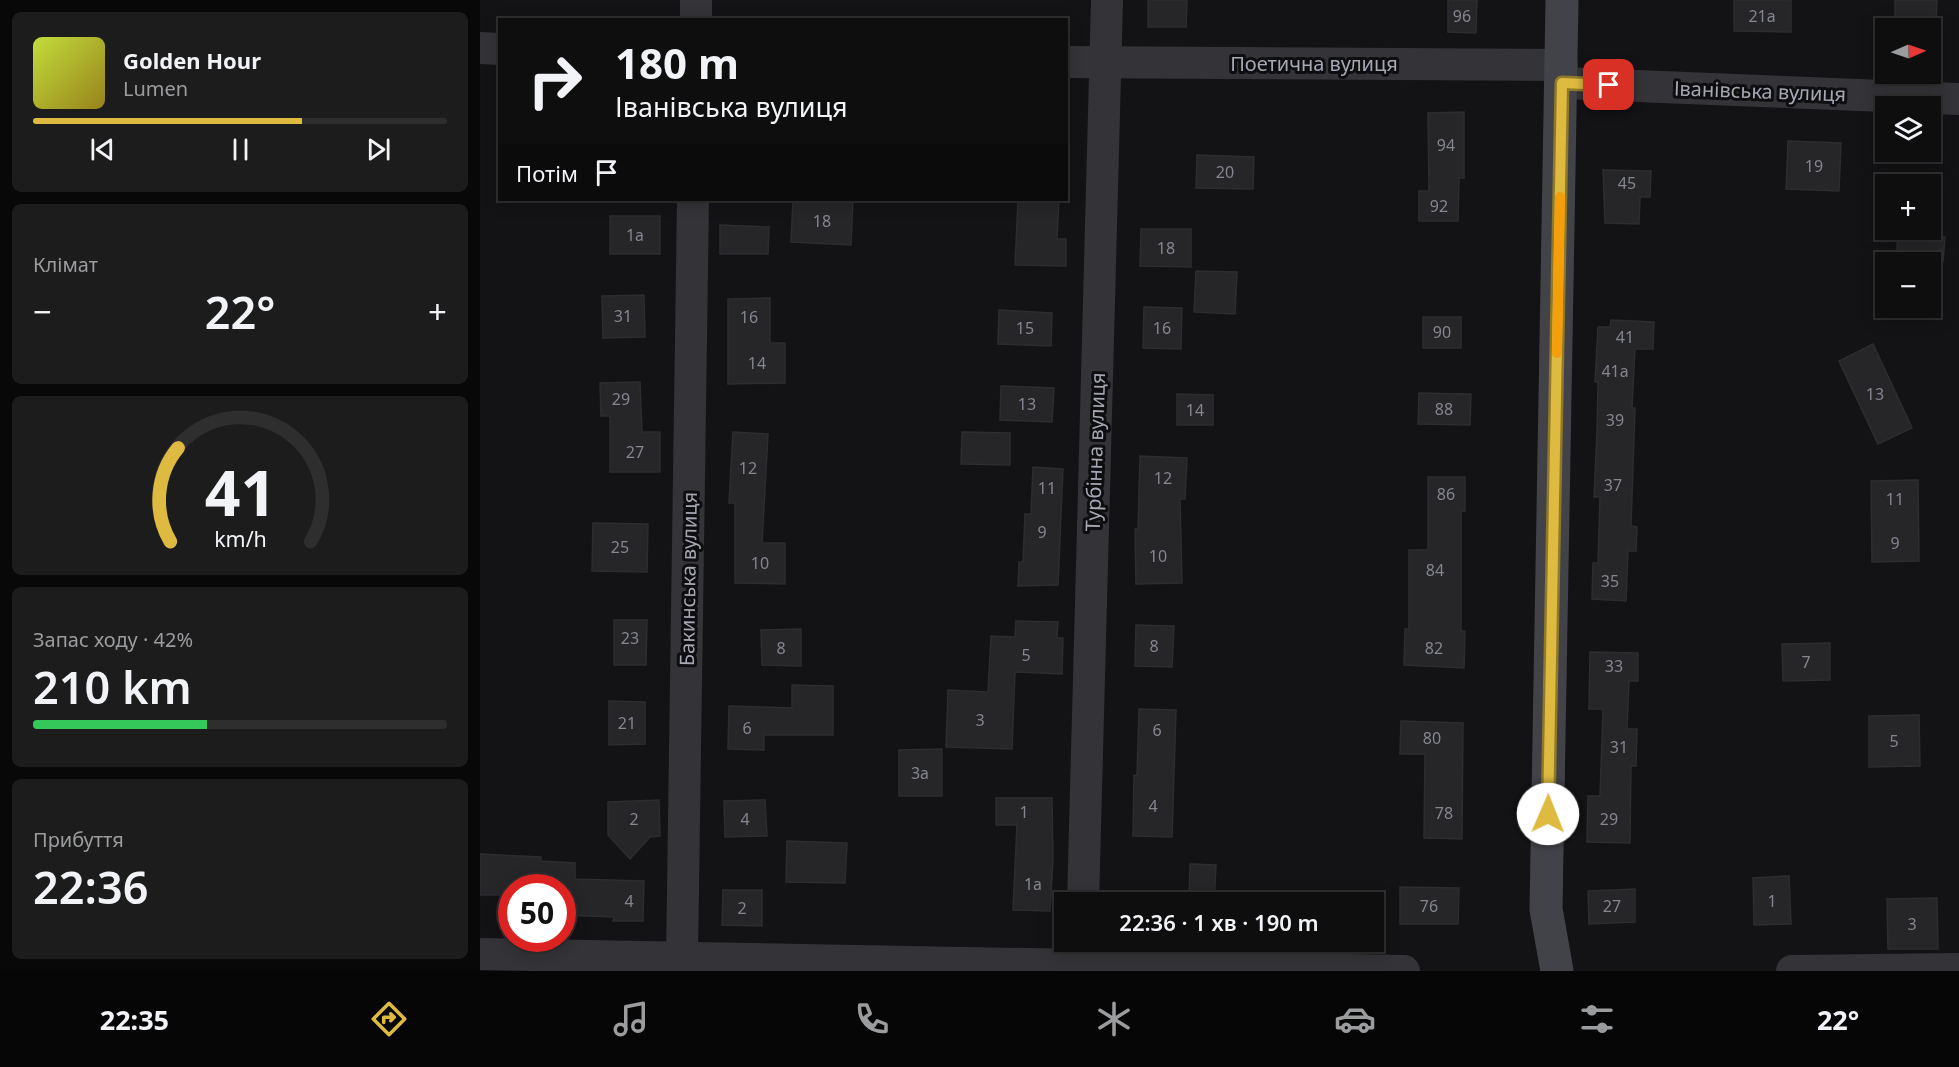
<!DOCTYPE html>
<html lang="uk">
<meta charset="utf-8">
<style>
:root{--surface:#0e0e0f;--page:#1c1c1d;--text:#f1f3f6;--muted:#9b9c9e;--line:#2e2e2f;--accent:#debb40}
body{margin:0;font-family:"Noto Sans",sans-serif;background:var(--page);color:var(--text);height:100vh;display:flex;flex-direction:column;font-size:22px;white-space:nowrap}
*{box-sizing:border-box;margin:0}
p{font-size:20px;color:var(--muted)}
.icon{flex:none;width:33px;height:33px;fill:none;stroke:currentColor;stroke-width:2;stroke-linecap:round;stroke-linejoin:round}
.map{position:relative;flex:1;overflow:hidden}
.panel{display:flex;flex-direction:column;gap:12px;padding:12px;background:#080808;width:480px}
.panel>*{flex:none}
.top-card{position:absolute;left:18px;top:18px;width:570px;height:183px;border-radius:0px;box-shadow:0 3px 15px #0003,0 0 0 2px var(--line);background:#0e0e0f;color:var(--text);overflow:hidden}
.needle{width:39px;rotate:88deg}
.buttons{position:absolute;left:1395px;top:18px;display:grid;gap:12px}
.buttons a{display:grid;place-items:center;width:66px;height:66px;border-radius:0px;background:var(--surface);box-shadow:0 3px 15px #0003,0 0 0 2px var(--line);font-size:30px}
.speed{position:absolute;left:18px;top:874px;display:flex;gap:12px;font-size:30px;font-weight:700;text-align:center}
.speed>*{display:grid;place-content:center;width:78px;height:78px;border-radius:50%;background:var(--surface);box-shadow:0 3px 15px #0003,0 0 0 2px var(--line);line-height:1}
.speed .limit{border:9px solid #d22;background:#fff;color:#111}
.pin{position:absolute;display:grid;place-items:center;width:51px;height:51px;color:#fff;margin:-26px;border-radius:12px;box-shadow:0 3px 9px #0006}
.me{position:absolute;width:66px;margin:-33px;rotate:1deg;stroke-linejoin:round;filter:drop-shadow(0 0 4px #0008)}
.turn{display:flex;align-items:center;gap:21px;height:126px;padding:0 18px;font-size:27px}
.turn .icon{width:78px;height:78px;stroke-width:2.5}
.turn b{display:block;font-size:42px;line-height:51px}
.then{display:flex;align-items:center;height:57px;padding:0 18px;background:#0003;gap:12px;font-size:22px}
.big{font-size:45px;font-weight:600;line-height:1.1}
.panel .tile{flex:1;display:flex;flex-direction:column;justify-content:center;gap:9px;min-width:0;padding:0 21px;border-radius:9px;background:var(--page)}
.panel .dial{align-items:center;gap:0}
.dial svg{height:156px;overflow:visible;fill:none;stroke:var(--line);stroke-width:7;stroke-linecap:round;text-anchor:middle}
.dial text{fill:var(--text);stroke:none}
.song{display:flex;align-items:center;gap:18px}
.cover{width:72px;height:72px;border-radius:9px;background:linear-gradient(135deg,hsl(70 70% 55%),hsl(50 70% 35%))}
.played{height:6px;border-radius:3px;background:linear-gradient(90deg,var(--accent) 65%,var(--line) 65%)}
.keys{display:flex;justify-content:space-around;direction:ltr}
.heat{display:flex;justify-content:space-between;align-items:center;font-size:33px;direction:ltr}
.charge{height:9px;border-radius:4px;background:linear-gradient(90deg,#34c759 42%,var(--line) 0)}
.trip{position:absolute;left:574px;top:892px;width:330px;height:60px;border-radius:0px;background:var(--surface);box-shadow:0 3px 15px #0003,0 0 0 2px var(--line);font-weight:600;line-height:60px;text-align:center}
.tab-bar{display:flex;height:96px;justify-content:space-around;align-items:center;background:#060606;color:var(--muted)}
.tab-bar .icon{width:42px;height:42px}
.tab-bar .active{color:var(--accent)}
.tab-bar b{font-size:27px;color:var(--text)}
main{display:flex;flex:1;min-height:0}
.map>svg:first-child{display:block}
.building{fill:#262528;stroke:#2d2d30;stroke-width:1.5}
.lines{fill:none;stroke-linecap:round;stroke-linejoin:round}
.minor{stroke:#343438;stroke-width:32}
.secondary{stroke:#424348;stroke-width:33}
.route-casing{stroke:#907a2a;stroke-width:15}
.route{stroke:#debb40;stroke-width:10}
.slow{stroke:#f59e0b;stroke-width:10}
.labels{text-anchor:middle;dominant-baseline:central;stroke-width:6;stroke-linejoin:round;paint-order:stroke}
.number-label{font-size:16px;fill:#848690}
.street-label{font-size:20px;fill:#a5a8b3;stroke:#0e0d0f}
</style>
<main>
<section class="panel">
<div class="tile">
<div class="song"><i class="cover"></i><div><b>Golden Hour</b><p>Lumen</p></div></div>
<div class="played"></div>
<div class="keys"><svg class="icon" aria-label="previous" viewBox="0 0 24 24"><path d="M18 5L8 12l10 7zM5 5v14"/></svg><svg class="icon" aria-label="pause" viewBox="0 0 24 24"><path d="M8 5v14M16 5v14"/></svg><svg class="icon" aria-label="next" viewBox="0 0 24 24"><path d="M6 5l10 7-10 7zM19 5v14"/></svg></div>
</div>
<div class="tile"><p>Клімат</p>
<div class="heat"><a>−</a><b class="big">22°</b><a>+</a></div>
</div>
<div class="tile dial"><svg viewBox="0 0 100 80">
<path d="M14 69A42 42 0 1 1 86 69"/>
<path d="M14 69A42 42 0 0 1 18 21" stroke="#debb40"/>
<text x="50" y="56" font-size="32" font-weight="700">41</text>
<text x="50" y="72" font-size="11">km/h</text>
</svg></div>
<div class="tile"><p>Запас ходу · 42%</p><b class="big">210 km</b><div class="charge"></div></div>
<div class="tile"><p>Прибуття</p><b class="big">22:36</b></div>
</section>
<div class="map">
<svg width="1479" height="971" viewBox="0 0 1479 971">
<rect width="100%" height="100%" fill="#131214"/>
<g class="building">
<polygon points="668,0 707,0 706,27 668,27"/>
<polygon points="968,0 997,0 996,33 968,32"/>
<polygon points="1254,0 1311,0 1311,32 1254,31"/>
<polygon points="1415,0 1457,0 1456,28 1415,28"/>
<polygon points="984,112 984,178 979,178 978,221 939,221 939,191 949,191 948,113"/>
<polygon points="1308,141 1361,143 1359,191 1306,189"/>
<polygon points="717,155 774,157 773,189 716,188"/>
<polygon points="1123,170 1171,171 1170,197 1160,197 1159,224 1125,223"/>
<polygon points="313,200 373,200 371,245 311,242"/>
<polygon points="538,200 579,200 577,239 586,239 586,266 535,265"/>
<rect x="130" y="216" width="50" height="38"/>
<polygon points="240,225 289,227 288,254 240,254"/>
<polygon points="661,229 711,229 711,267 660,266"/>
<polygon points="1418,234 1465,237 1463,262 1416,262"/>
<polygon points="716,271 757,272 755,314 714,312"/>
<polygon points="164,295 165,337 123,338 122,296"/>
<polygon points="290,298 290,343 305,343 305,383 248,384 248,299"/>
<polygon points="664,307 702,308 701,349 663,348"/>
<polygon points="519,310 572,313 571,346 518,344"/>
<rect x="943" y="317" width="38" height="31"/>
<polygon points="1131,320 1174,322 1173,349 1155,349 1152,408 1155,408 1151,526 1157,527 1156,551 1148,551 1146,601 1112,599 1113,563 1118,563 1120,497 1114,497 1117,432 1118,382 1115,382 1118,327 1130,327"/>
<polygon points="1393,344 1432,428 1398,444 1359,361"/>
<polygon points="160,382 162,432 180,432 180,472 130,472 130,416 121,416 120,383"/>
<polygon points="521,386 574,388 572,422 520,420"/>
<polygon points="939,393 991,394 990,425 938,424"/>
<polygon points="697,394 733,395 733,425 697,425"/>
<polygon points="253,432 288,434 282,543 305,543 305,584 255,583 255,503 249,503"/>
<polygon points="482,432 530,433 530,465 481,464"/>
<polygon points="660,456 707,458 705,499 700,499 702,583 656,584 655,529 658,529"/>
<polygon points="553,467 583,469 578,585 538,586 539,562 543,562 545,514 551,514"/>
<polygon points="948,477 985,477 985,511 981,511 981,631 985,631 984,668 924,665 925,629 929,629 929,550 948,550"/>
<polygon points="1438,480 1439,561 1392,562 1391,481"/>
<polygon points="113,523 168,524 167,572 112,571"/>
<polygon points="134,620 167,620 166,665 134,665"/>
<polygon points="536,621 578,622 577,638 583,638 582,674 535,672 532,749 466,747 468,690 508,692 511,636 535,637"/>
<polygon points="656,625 694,626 692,667 655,666"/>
<polygon points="321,629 321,666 282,665 281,630"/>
<polygon points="1350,643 1350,680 1303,681 1302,644"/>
<polygon points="1110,652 1158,653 1158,681 1149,681 1147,729 1157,729 1156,766 1151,766 1150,843 1107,842 1108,796 1120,796 1123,709 1109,709"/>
<polygon points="312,685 353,686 353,735 284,735 284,750 248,749 249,706 312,708"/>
<polygon points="129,701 165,702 165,744 129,745"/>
<polygon points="659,709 696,710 692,837 653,836 654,775 657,776"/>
<polygon points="1439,715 1440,766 1389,767 1389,716"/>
<polygon points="921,721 983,723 982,839 944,838 945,754 920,754"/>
<polygon points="462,749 462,796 419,796 419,750"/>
<polygon points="516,798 572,798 573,859 570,911 533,910 537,825 516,825"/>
<polygon points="179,800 180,836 170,837 150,859 128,835 128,802"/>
<polygon points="285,800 287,836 245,837 244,801"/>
<polygon points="307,841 367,843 365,883 306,882"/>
<polygon points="0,854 61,857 61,861 95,863 95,879 164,881 163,921 133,921 134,917 82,915 82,888 32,888 32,895 0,895"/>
<polygon points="710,864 736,865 734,903 709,903"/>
<polygon points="1309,876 1311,924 1274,925 1273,878"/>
<polygon points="920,887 979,888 978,924 920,924"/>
<polygon points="1155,889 1155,922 1109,924 1108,891"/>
<polygon points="243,890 282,890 282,926 242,925"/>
<polygon points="1457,898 1458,949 1408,949 1407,899"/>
</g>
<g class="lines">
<g class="minor">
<polyline points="216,20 216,0"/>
<polyline points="0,48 20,49"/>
<polyline points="586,62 1082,65"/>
<polyline points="1082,83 1479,99"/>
<polyline points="603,903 627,0"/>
<polyline points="0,954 924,971"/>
<polyline points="202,958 213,200"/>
<polyline points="1312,971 1479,969"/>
</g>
<polyline class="secondary" points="1077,971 1066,909 1082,0"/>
</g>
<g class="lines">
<g class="route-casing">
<polyline id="route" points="1068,814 1082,83 1129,85"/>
</g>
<use href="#route" class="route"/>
<polyline class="slow" points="1077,353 1080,197"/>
</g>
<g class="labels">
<g class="number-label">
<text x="982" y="16">96</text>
<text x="1282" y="16">21а</text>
<text x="966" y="145">94</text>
<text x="1334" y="166">19</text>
<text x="745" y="172">20</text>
<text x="1147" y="183">45</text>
<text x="959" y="206">92</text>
<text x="342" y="221">18</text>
<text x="155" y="235">1а</text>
<text x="686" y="248">18</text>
<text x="143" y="316">31</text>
<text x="269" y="317">16</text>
<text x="545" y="328">15</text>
<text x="682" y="328">16</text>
<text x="962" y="332">90</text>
<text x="1145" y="337">41</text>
<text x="277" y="363">14</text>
<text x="1135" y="371">41а</text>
<text x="1395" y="394">13</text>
<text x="141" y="399">29</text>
<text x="547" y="404">13</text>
<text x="964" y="409">88</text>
<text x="715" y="410">14</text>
<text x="1135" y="420">39</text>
<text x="155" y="452">27</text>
<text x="268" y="468">12</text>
<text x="683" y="478">12</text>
<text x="1133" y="485">37</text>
<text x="567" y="488">11</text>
<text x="966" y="494">86</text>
<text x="1415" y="499">11</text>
<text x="562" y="532">9</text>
<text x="1415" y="543">9</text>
<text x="140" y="547">25</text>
<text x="678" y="556">10</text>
<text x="280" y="563">10</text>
<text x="955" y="570">84</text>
<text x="1130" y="581">35</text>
<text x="150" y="638">23</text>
<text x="674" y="646">8</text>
<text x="301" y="648">8</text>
<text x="954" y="648">82</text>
<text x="546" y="655">5</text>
<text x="1326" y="662">7</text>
<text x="1134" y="666">33</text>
<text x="500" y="720">3</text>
<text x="147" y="723">21</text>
<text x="267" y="728">6</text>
<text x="677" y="730">6</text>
<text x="952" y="738">80</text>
<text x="1414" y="741">5</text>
<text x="1139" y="747">31</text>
<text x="440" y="773">3а</text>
<text x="673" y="806">4</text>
<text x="544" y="812">1</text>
<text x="964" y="813">78</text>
<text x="154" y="819">2</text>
<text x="265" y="819">4</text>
<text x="1129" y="819">29</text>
<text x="553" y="884">1а</text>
<text x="149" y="901">4</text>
<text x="1292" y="901">1</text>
<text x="949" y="906">76</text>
<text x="1132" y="906">27</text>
<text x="262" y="908">2</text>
<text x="1432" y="924">3</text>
</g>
<g class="street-label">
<text x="834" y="63">Поетична вулиця</text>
<text transform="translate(1280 91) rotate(2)">Іванівська вулиця</text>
<text transform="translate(615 452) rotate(-88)">Турбінна вулиця</text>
<text transform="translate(208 579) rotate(-89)">Бакинська вулиця</text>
</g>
</g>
</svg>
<div class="buttons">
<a><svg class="needle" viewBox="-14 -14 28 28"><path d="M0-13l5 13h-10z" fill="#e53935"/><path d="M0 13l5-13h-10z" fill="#9b9c9e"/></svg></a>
<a><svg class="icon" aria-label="layers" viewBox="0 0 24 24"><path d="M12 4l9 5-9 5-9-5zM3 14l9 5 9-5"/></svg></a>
<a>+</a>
<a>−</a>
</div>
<div class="speed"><div class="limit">50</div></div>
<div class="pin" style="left:1129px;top:85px;background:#d93025"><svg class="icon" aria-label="arrive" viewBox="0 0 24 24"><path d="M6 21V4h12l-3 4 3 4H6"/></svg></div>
<svg class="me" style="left:1068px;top:814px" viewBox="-20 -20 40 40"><circle r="19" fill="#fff"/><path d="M0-13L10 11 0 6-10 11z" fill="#debb40"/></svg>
<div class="trip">22:36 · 1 хв · 190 m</div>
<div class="top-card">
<div class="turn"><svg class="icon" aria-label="right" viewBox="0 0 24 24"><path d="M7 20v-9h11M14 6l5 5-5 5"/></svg><div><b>180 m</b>Іванівська вулиця</div></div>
<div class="then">Потім<svg class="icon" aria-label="arrive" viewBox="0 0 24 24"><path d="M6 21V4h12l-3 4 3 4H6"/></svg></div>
</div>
</div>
</main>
<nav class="tab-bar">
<b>22:35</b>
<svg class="icon active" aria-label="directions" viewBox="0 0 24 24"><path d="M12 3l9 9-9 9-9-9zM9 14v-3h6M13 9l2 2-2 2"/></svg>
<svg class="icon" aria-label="music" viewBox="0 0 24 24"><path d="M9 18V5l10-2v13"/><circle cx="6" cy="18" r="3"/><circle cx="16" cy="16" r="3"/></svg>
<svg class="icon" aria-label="phone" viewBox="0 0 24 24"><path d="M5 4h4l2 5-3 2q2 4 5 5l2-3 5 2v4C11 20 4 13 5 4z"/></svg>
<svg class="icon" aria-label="climate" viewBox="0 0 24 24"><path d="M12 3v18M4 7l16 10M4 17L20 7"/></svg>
<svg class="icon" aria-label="car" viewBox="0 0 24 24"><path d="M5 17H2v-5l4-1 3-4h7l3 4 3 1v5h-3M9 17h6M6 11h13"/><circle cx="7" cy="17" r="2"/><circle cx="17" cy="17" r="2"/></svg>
<svg class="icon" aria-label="filters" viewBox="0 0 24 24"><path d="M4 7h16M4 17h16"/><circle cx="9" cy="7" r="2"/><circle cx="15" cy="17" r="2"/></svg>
<b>22°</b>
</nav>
